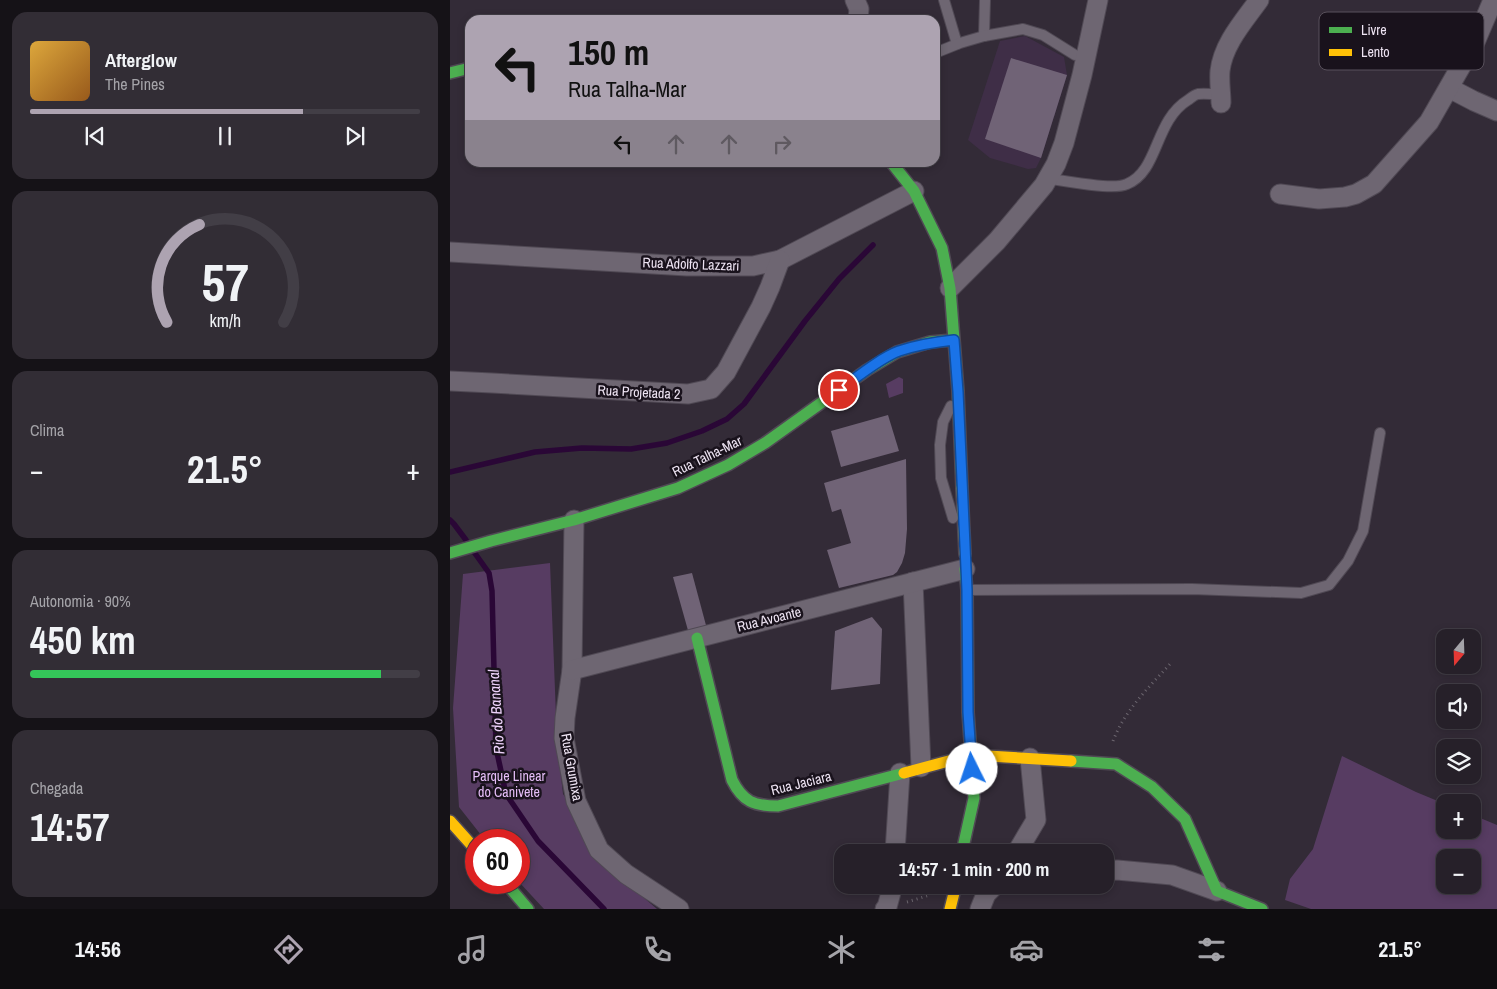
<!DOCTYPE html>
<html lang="pt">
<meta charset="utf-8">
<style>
:root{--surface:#262029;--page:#322d35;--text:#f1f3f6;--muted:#a4a3a8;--line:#423e46;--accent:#ada3b1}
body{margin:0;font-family:"Archivo Narrow",sans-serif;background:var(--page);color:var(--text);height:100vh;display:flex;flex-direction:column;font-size:19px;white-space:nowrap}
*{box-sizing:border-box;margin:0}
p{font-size:16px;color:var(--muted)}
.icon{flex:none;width:28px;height:28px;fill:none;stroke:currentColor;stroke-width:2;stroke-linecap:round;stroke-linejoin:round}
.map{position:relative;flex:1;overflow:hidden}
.sheet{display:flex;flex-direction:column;gap:12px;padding:12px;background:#151217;width:450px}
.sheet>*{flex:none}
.guide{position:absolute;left:15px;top:15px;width:475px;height:152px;border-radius:15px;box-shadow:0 2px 8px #0003,0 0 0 1px var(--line);background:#ada3b1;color:#111;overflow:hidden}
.needle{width:32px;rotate:199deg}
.fabs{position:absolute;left:986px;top:629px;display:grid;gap:10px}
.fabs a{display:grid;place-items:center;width:45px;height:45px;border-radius:10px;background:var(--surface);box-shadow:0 2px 8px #0003,0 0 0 1px var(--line);font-size:25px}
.speed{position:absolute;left:15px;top:829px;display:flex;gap:10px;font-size:25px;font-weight:700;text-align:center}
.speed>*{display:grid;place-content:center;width:65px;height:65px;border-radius:50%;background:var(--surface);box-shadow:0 2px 8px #0003,0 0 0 1px var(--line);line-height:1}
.speed .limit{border:8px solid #d22;background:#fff;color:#111}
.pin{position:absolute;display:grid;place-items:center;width:42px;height:42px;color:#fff;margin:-21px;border:2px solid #fff;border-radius:50%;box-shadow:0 1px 5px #0007}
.me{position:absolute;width:55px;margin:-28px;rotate:356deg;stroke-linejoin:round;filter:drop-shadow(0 0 4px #0008)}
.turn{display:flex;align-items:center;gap:18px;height:105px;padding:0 20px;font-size:22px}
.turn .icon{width:65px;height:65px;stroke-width:2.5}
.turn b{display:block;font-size:35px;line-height:42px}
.lanes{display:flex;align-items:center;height:48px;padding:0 20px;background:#0003;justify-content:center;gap:25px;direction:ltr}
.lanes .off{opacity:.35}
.big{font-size:38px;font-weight:700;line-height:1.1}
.sheet .tile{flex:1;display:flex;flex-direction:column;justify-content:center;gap:8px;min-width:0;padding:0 18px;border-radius:15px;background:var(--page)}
.sheet .dial{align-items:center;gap:0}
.dial svg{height:130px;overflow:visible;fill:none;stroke:var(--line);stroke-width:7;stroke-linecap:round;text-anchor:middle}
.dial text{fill:var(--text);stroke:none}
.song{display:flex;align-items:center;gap:15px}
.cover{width:60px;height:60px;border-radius:8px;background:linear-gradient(135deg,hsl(40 70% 55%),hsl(30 70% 35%))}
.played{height:5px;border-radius:2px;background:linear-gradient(90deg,var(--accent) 70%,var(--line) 70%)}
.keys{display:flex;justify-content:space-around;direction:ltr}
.heat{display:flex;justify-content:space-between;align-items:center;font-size:28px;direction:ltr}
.charge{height:8px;border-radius:4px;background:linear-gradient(90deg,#34c759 90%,var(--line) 0)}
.trip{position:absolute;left:384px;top:844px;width:280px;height:50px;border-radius:15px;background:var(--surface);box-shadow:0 2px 8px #0003,0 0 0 1px var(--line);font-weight:700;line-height:50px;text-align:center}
.menu{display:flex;height:80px;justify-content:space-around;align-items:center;background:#0f0d10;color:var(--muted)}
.menu .icon{width:35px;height:35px}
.menu .current{color:var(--accent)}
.menu b{font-size:22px;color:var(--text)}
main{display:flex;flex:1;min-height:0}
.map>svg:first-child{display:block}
.built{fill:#3f2e47}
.green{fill:#573c62;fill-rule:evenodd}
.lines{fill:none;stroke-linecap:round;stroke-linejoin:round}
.stream{stroke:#2a0736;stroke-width:5.5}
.building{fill:#706376}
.lane-casing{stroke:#504954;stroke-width:12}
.street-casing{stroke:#504954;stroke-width:21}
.fast-casing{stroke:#504954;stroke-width:14}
.slow-casing{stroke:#504954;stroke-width:14}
.path{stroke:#6c666f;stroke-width:3;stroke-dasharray:1 4;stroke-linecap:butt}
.lane{stroke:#6e6672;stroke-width:10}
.street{stroke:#6e6672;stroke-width:19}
.fast{stroke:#4caf50;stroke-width:11}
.slow{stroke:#ffc107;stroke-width:11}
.route-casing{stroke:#114b97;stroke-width:12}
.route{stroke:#1a73e8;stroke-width:9}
.labels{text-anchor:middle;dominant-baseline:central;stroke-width:5;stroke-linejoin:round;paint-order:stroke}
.street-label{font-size:14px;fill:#eee4f3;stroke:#19121c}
.park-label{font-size:14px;fill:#e6bef8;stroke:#19121c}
.water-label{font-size:15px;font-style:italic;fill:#ecd1f9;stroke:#19121c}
.key{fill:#19121c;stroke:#59515c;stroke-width:1}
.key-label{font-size:14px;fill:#eee4f3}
</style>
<main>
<section class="sheet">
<div class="tile">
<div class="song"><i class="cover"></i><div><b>Afterglow</b><p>The Pines</p></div></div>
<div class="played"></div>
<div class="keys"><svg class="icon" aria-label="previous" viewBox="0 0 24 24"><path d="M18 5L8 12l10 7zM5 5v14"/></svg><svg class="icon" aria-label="pause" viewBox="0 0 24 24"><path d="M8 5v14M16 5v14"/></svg><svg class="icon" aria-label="next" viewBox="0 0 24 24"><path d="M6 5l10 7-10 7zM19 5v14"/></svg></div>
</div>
<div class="tile dial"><svg viewBox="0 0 100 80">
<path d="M14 69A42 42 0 1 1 86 69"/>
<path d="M14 69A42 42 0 0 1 34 9" stroke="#ada3b1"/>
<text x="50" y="56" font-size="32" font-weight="700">57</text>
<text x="50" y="72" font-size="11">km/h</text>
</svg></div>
<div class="tile"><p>Clima</p>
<div class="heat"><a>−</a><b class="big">21.5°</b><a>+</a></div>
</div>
<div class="tile"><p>Autonomia · 90%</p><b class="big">450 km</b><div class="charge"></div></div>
<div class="tile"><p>Chegada</p><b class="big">14:57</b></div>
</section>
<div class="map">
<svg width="1047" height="909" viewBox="0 0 1047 909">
<rect width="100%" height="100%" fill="#332b37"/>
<polygon class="built" points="575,36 614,57 617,75 591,158 586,168 578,169 540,158 518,140 550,41"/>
<g class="green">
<polygon points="449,377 453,379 453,393 439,398 436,384"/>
<polygon points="100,563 107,741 113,794 150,848 186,891 207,909 94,909 69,882 69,840 35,840 9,807 3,708 13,574"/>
<path d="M892 756 966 792 995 804V830H1022L1023 815 1047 825V909H861L835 900 840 879 863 849ZM995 858H1022V885H995Z"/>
</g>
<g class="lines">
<g class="stream">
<polyline points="0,472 85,452 132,448 181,449 217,443 252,431 277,419 294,404 355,321 389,279 423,245"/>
<polyline points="0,520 4,524 16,540"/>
<polyline points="24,552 39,573 42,591 46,748 56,794 88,841 154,909"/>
</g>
</g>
<g class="building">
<polygon points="561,58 617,75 591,158 535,139"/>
<polygon points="438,415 449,451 391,467 381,431"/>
<polygon points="456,459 457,529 455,553 452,563 447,572 443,575 389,588 377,550 401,543 391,509 382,512 374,483"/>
<polygon points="242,573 257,629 239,634 223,577"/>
<polygon points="422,617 432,629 430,684 381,690 385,631"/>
</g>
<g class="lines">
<g class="lane-casing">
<g id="lane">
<polyline points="494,0 507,44"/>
<polyline points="534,36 535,0"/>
<polyline points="485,53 510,43 534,36 573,29 593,35 625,55"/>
<path d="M597 179C616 180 662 191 677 184 709 171 704 121 738 100 741 98 744 95 748 94 755 93 763 94 771 95"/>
<polyline points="501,406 493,422 490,445 491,478 503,518"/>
<polyline points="517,590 742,589 851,593 879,585 898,561 913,531 930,433"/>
</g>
</g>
<g class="street-casing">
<g id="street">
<polyline points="405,0 409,9 408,20"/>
<polyline points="999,88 1024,101 1047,111"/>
<path d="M771 103C771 93 769 82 770 71 773 44 794 21 809 0"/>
<polyline points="830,194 869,199 895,197 906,194 924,184 979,122 1026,40 1043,0"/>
<polyline points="0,252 237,266 303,266 330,260 464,191"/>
<polyline points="500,288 547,241 594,185 606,164 614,143 632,75 648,0"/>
<polyline points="0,381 42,383 238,394 261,389 276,372 311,307 320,287 330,260"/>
<polyline points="124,520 122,670 115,718 114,738 126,801 149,850 176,874 229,909"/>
<polyline points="463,582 471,767"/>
<polyline points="122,670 515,569"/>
<polyline points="445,852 450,773"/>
<polyline points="567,852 586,820 580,758"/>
<polyline points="655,871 667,870 722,875 767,891"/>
<polyline points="435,909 437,907 443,885"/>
<polyline points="530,909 536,894 545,885"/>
</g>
</g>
<g class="fast-casing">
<g id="fast">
<polyline points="0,73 20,68"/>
<polyline points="441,162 464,191 492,248 500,288 508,391 512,488"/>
<polyline points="0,553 41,541 124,520 228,488 278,465 315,443 417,370 447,352 480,342 503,340"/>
<path d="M247 638 282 780C293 802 304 806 328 806L454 773"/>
<polyline points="621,761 666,764 702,787 735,819 767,891 812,909"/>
<polyline points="512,852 524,798 518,712 517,590 515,569"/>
<polyline points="55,882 78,909"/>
</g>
</g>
<g class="slow-casing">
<g id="slow">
<polyline points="512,488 515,554"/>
<polyline points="454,773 521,755 621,761"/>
<polyline points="0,821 26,850"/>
<polyline points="500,909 506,885"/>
</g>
</g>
<g class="path">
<path d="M663 741C675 710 699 687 721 663"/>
<polyline points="457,902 480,895"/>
</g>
<use href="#lane" class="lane"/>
<use href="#street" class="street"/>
<use href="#fast" class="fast"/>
<use href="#slow" class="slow"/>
</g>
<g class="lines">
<g class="route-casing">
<path id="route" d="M389 390C406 378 430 358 449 351 467 345 485 342 504 340L508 392 517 590 518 712 522 769"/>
</g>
<use href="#route" class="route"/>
</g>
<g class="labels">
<g class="street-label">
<text transform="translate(241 264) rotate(2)">Rua Adolfo Lazzari</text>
<text transform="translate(189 392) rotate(3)">Rua Projetada 2</text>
<text transform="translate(257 456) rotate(-26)">Rua Talha-Mar</text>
<text transform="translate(319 619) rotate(-14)">Rua Avoante</text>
<text transform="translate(122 767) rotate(80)">Rua Grumixa</text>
<text transform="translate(351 783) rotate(-14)">Rua Jaciara</text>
</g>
<g class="park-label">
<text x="59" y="776">Parque Linear<tspan x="59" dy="16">do Canivete</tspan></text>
</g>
<g class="water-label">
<text transform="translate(46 712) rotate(-94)">Rio do Bananal</text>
</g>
</g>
<rect x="869" y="12" width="165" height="58" rx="8" class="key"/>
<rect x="879" y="27" width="23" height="6" fill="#4caf50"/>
<rect x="879" y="49" width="23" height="7" fill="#ffc107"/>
<g class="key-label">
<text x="911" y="35">Livre</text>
<text x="911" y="57">Lento</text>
</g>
</svg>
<div class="fabs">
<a><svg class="needle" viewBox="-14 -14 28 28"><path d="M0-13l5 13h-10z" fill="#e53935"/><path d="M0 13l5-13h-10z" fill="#a4a3a8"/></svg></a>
<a><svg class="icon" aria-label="sound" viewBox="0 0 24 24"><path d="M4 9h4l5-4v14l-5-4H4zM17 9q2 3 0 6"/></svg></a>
<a><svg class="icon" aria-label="layers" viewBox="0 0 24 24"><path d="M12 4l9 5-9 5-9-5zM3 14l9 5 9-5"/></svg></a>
<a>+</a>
<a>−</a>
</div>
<div class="speed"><div class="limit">60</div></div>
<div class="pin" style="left:389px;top:390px;background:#d93025"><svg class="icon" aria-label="arrive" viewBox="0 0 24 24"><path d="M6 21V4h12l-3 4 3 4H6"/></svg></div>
<svg class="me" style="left:522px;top:769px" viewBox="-20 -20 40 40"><circle r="19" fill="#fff"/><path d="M0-13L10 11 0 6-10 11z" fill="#1a73e8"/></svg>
<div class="trip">14:57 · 1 min · 200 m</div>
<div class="guide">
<div class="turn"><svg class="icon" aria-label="left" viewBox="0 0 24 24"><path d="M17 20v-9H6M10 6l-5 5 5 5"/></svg><div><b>150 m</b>Rua Talha-Mar</div></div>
<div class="lanes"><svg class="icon" aria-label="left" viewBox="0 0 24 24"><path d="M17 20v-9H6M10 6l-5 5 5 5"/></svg><svg class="icon off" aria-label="ahead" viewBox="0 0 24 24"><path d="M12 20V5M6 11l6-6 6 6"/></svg><svg class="icon off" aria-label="ahead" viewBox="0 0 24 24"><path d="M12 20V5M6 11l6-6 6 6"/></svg><svg class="icon off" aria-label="right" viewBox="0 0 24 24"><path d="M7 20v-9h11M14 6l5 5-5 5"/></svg></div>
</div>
</div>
</main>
<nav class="menu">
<b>14:56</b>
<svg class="icon current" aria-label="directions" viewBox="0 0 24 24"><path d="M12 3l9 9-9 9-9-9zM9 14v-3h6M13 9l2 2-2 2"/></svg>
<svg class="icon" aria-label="music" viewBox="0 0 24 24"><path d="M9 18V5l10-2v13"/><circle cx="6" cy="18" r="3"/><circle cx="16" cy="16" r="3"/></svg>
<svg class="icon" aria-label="phone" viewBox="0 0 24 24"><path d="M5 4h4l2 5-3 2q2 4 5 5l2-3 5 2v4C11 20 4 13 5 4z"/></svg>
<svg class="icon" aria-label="climate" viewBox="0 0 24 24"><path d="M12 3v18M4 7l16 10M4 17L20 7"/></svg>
<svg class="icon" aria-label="car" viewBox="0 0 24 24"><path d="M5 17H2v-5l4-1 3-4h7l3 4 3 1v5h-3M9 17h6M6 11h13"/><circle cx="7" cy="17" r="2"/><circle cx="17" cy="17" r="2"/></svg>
<svg class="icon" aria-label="filters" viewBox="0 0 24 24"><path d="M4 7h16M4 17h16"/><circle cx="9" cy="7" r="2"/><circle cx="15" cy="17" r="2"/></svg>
<b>21.5°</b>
</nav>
